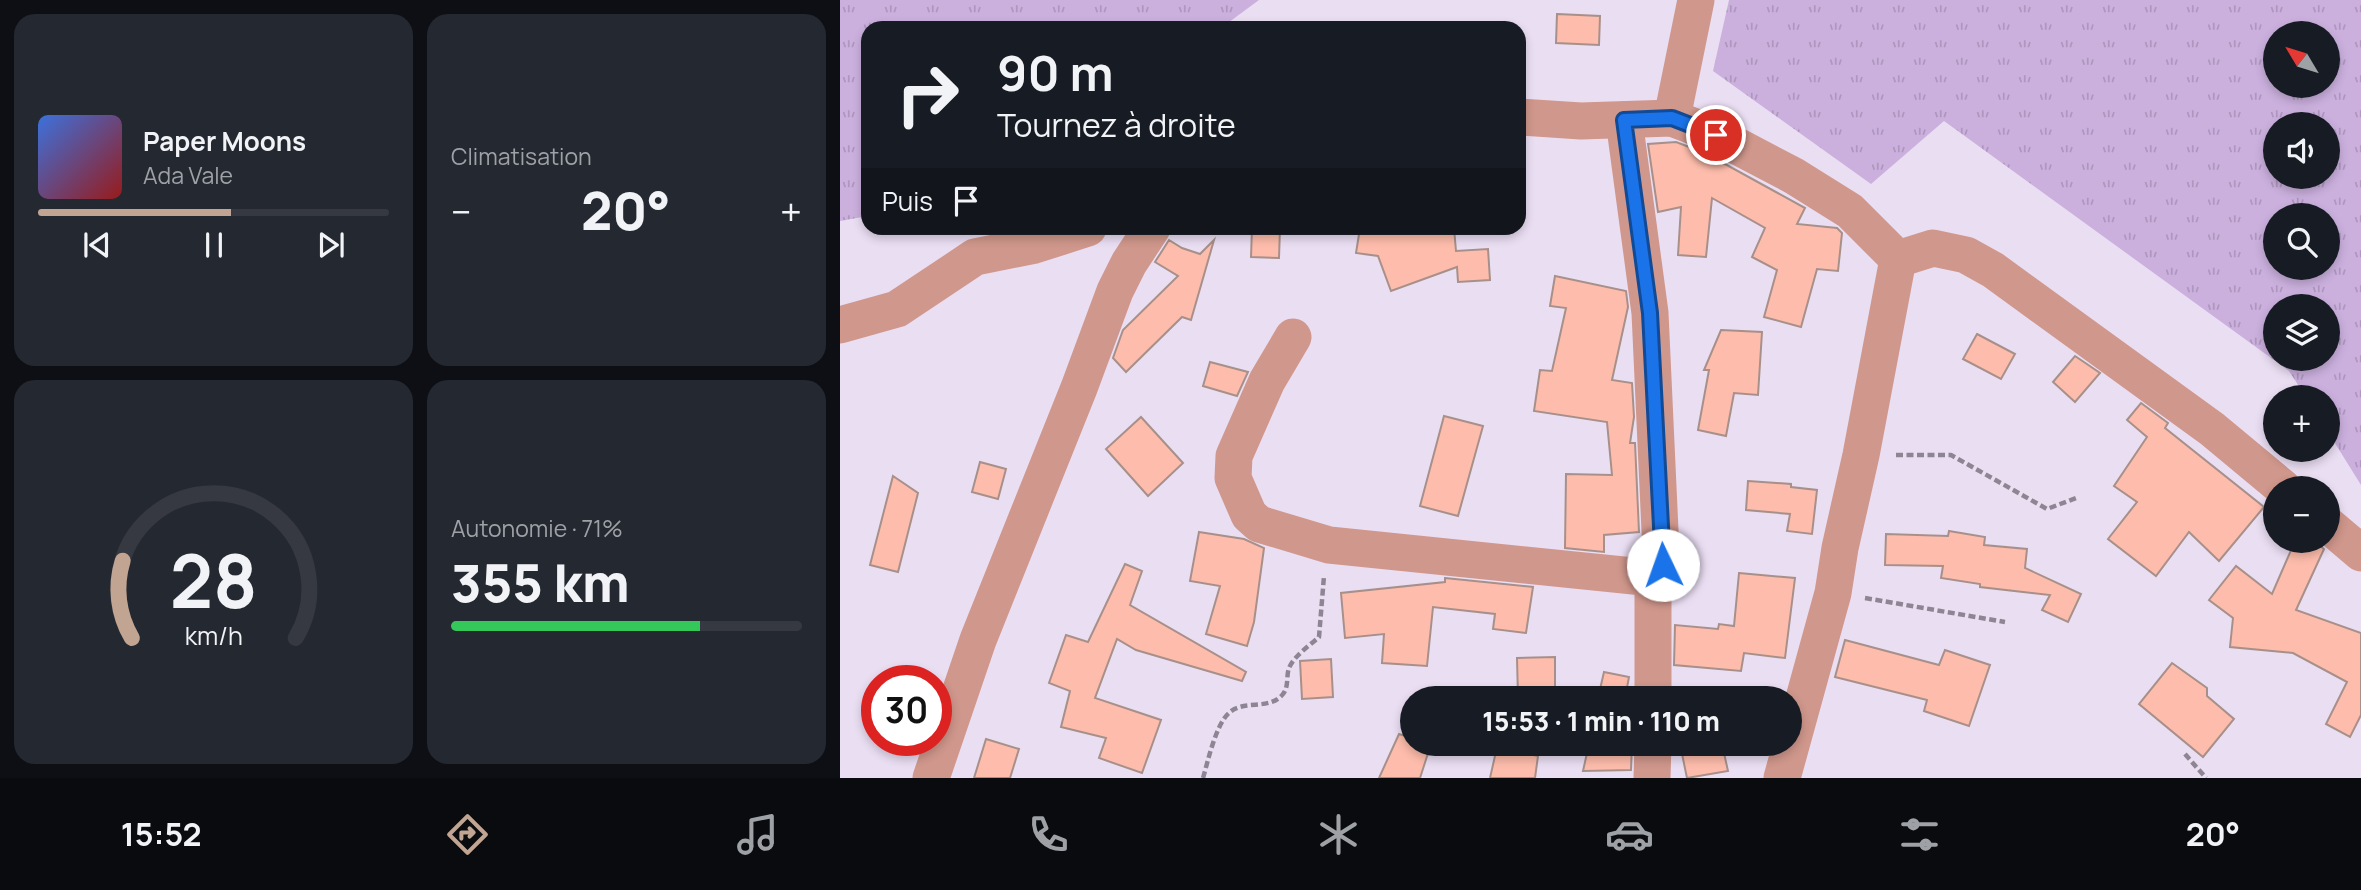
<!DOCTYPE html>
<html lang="fr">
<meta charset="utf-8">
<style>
:root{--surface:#171b24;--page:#242831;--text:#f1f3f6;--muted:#9ea1a6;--line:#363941;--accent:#c1a491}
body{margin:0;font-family:Manrope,sans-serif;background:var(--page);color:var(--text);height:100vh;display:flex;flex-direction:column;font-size:26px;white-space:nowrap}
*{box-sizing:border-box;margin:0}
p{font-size:23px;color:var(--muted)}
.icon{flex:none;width:38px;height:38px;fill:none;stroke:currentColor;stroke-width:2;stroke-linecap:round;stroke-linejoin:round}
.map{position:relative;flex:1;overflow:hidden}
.details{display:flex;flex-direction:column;gap:14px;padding:14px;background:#0d0f14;width:840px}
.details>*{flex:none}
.banner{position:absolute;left:21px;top:21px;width:665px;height:214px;border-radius:21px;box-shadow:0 4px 10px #0003;background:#171b24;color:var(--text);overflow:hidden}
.needle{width:46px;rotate:308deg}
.tools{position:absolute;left:1423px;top:21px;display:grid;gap:14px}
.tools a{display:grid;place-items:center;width:77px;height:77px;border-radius:50%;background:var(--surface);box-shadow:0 4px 10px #0003;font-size:35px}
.speed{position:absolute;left:21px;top:665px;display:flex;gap:14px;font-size:35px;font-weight:700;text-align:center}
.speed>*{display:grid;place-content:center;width:91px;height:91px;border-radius:50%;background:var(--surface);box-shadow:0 4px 10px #0003;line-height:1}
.speed .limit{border:10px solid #d22;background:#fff;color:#111}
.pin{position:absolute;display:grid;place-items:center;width:60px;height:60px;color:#fff;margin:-30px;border:4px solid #fff;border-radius:50%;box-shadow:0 2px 7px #0007}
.me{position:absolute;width:77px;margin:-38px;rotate:357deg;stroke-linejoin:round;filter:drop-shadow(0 0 5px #0008)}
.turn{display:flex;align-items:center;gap:24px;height:147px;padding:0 21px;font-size:32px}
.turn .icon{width:91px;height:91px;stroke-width:2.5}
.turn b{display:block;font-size:49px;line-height:60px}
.then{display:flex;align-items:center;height:66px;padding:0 21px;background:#0003;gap:14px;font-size:26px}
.big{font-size:52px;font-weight:800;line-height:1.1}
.details .widget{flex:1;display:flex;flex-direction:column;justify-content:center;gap:10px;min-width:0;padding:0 24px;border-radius:21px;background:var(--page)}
.details .dial{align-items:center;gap:0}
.dial svg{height:182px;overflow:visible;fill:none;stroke:var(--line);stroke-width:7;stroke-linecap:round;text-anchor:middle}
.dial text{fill:var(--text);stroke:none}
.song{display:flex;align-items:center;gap:21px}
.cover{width:84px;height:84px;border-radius:10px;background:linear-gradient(135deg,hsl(220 70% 55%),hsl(0 70% 35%))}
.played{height:7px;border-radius:4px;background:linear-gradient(90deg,var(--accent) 55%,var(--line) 55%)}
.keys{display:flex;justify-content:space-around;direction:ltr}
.heat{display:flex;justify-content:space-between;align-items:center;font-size:38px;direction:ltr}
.charge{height:10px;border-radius:5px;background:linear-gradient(90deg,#34c759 71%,var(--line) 0)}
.details .tiles{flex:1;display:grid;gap:14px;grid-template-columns:repeat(2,1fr)}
.trip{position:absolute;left:560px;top:686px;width:402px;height:70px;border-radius:35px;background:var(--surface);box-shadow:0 4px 10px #0003;font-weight:800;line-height:70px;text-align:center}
.dock{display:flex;height:112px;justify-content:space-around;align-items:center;background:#090b0e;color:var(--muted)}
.dock .icon{width:49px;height:49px}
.dock .on{color:var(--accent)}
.dock b{font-size:32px;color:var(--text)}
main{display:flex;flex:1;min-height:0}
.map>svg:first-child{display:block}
.grass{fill:url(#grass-tufts);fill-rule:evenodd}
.building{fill:#febdac;stroke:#a8908a;stroke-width:2}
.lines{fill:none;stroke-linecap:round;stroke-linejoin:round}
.path{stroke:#8e8594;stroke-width:4.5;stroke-dasharray:7 3.5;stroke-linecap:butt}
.minor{stroke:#d0978c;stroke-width:37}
.route-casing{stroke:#114b97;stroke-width:18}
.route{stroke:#1a73e8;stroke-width:12}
</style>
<main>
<section class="details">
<div class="tiles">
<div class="widget">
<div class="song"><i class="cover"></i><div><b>Paper Moons</b><p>Ada Vale</p></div></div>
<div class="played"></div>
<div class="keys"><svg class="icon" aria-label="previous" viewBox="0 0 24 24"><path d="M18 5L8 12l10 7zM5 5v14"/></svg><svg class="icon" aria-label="pause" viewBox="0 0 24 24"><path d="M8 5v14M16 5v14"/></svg><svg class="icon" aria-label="next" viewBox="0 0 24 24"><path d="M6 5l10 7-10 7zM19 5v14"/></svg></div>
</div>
<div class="widget"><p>Climatisation</p>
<div class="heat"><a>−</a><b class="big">20°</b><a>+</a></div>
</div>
<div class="widget dial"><svg viewBox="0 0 100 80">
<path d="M14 69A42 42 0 1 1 86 69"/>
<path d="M14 69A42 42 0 0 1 10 35" stroke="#c1a491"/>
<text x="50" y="56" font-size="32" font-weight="700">28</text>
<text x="50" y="72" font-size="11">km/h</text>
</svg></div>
<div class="widget"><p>Autonomie · 71%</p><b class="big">355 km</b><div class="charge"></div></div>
</div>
</section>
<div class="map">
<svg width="1521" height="778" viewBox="0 0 1521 778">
<defs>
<pattern id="grass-tufts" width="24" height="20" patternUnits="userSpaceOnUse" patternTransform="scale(1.75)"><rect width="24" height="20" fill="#cbb0de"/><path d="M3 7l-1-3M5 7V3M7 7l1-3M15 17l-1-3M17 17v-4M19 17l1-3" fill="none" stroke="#ae96be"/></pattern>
</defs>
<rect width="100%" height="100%" fill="#eadef3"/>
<g class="grass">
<polygon points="0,0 419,0 381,28 28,28 28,216 0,221"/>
<path d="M889 0H1521V485L1488 432V397H1466L1449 371 1104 121 1031 184 873 71ZM1435 33H1488V86H1435ZM1435 124H1488V177H1435ZM1435 215H1488V268H1435ZM1435 306H1488V359H1435Z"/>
</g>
<g class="building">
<polygon points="717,14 760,16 759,45 716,43"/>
<polygon points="836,142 865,153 965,208 957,224 997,228 1002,233 998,271 977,269 961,327 924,317 937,270 912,257 925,228 872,198 866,257 838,255 841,207 818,212 808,144"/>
<polygon points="412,228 440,228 439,258 411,257"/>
<polygon points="520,228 614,228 616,251 648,249 650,280 618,282 617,267 551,291 538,256 516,253"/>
<polygon points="329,240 342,248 360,254 374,240 351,320 342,317 286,372 273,358 283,330 338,276 315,262"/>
<polygon points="715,276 786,291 788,307 772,380 792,383 794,417 790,443 795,443 799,532 764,535 764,552 725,548 726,474 772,475 767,422 694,411 700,370 712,371 726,308 710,306"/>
<polygon points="881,330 922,332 918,395 894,393 886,436 858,430 869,370 864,370"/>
<polygon points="1137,334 1175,354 1161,379 1123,359"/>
<polygon points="1235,356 1260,373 1235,402 1213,382"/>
<polygon points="370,362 408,372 397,396 363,386"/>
<polygon points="1301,403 1328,423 1325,428 1424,507 1379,561 1349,532 1316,576 1268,539 1297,502 1274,486 1307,437 1287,420"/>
<polygon points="604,416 643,426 618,516 580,506"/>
<polygon points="301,417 343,463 308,496 266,449"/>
<polygon points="140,462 166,469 158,499 132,492"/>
<polygon points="53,476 78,493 58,572 30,565"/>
<polygon points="908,481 951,484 951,487 977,490 972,534 947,531 950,514 906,510"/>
<polygon points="1109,531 1145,537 1144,545 1187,549 1185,568 1241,594 1228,622 1202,610 1210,595 1140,587 1140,584 1101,578 1103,566 1045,565 1046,534 1108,536"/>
<polygon points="359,532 404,539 424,548 414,622 407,646 366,634 380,586 350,581"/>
<polygon points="1455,541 1474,541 1484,549 1456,610 1521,633 1521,715 1510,737 1486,724 1507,682 1453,653 1390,647 1393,618 1369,600 1396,566 1432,594"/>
<polygon points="285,564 302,571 290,605 406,672 402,681 296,650 277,639 255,698 321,720 302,773 259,758 266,738 221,727 230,691 209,683 226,635 248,642"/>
<polygon points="899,573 955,578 945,658 904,653 901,671 834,665 835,625 878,629 879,624 894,626"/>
<polygon points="605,578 693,587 686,633 653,629 655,614 593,607 587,666 542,663 544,634 505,638 501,593 605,582"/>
<polygon points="1005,640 1099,665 1105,650 1150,665 1129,726 1084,711 1087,700 995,677"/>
<polygon points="715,657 715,698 678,698 677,658"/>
<polygon points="491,659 493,697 462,699 460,661"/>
<polygon points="1332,663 1367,688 1367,696 1394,719 1363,757 1299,704"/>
<polygon points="764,672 789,677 785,698 758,698"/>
<polygon points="559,734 572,738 572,744 591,744 580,778 539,778"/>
<polygon points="146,739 179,749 170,778 134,778"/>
<polygon points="749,744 792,744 791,770 743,771"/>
<polygon points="865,744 882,744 888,771 847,778 841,749"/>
<polygon points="657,747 698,756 695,778 650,778"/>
</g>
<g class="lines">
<g class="path">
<polyline points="1056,455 1111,455 1207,509 1236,498"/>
<polyline points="1025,598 1165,622"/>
<polyline points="1345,754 1366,778"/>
<path d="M363 778C368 761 376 724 389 713 403 699 430 711 443 694 449 687 446 676 449 668 454 656 469 646 479 637L484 576"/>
</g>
<g class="minor">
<polyline points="679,117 741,121 832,118 876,135 954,176 1010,211 1058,259 1093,248 1126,255 1153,270 1372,429 1443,488"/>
<polyline points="832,118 856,0"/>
<polyline points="0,325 57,309 135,257 195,245 248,228"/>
<polyline points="453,337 427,381 394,456 393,478 409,515 419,524 489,545 813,578 822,574 810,313 784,120"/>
<polyline points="1488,525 1521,553"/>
<polyline points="813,698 813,578"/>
<polyline points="91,778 138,640 239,388 275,291 289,263 312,228"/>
<polyline points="812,778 813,744"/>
<polyline points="942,778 993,593 1000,548 1021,455 1058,259"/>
</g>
</g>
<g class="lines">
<g class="route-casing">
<polyline id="route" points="823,565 810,313 784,120 832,118 876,135"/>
</g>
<use href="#route" class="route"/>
</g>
</svg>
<div class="tools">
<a><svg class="needle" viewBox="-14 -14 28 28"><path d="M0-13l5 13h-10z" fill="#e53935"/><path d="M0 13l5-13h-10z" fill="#9ea1a6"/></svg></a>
<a><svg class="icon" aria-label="sound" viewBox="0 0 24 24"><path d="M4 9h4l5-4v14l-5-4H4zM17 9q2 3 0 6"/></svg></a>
<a><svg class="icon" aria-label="search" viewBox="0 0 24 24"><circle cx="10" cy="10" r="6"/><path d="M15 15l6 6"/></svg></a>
<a><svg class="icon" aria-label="layers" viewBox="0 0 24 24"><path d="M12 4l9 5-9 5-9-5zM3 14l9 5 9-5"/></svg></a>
<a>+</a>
<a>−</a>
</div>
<div class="speed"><div class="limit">30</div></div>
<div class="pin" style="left:876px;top:135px;background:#d93025"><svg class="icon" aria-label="arrive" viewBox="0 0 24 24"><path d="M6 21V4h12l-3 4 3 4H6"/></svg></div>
<svg class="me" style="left:823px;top:565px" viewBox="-20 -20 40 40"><circle r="19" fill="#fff"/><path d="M0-13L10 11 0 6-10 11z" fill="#1a73e8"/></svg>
<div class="trip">15:53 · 1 min · 110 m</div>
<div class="banner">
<div class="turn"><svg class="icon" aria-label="right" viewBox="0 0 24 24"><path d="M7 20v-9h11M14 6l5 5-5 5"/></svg><div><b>90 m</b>Tournez à droite</div></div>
<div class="then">Puis<svg class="icon" aria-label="arrive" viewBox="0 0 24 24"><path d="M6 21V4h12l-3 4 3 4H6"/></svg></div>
</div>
</div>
</main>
<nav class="dock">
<b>15:52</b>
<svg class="icon on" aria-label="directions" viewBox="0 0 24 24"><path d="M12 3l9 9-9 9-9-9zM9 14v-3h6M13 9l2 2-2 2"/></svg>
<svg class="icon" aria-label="music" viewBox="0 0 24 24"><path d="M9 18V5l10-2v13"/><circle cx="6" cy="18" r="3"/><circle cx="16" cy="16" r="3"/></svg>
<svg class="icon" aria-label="phone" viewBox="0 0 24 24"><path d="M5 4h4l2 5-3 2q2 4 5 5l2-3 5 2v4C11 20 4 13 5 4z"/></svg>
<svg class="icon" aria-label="climate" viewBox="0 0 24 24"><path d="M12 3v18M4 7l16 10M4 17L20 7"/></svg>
<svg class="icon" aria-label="car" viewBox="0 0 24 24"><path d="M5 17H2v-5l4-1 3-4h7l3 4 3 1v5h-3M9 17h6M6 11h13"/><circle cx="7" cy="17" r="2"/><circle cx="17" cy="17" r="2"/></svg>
<svg class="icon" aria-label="filters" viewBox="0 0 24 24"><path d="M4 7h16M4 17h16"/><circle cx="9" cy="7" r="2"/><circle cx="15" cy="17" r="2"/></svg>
<b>20°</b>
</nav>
